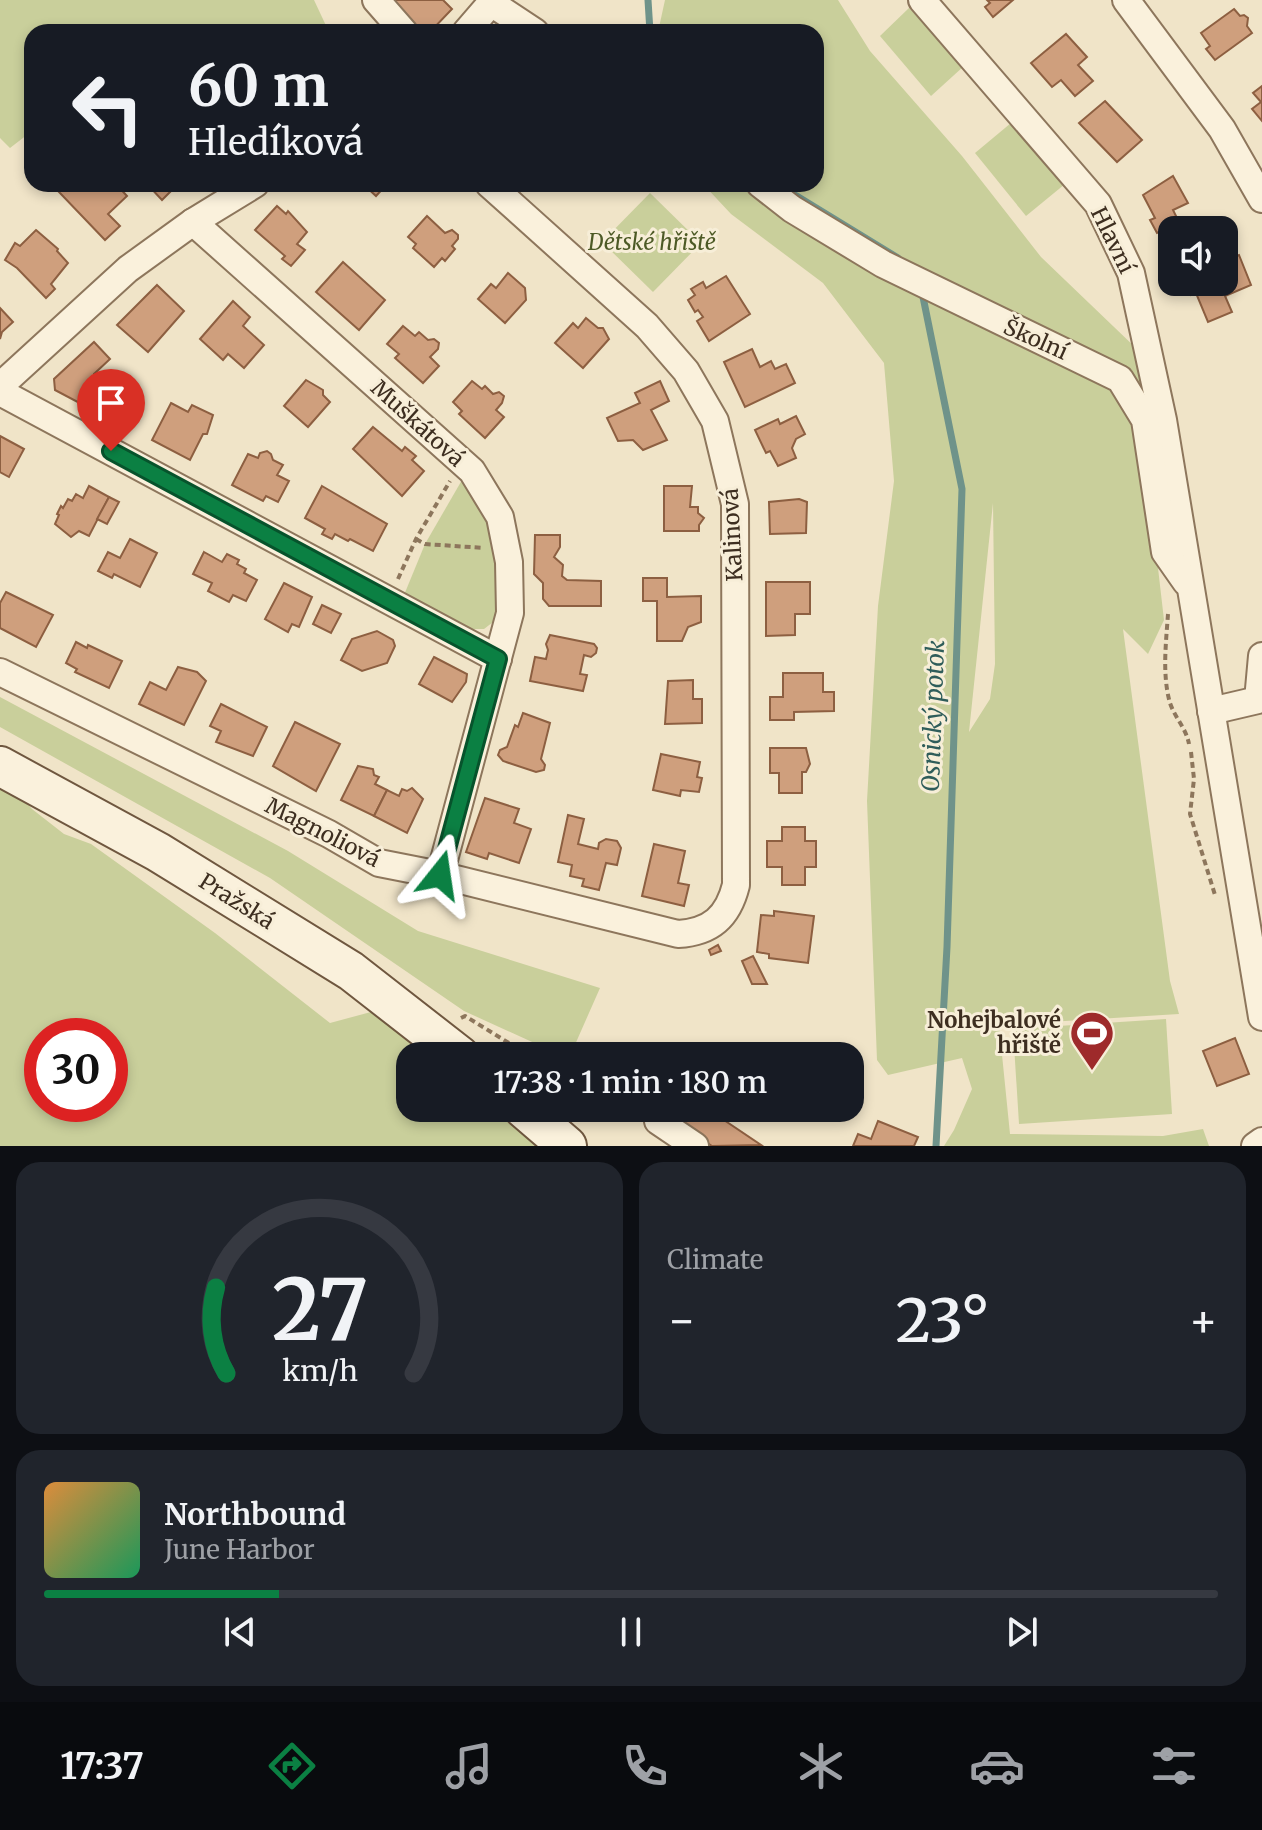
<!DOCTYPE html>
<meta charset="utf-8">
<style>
:root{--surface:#171b24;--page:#20242c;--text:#f1f3f6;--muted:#9ea1a6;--line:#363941;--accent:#0b8043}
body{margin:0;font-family:Merriweather,serif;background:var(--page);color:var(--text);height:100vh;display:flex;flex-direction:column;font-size:30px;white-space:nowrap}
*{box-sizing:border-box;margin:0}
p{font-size:26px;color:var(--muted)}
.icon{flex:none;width:44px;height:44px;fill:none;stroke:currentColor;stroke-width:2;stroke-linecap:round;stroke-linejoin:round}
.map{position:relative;height:1146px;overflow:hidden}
.panel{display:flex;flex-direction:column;gap:16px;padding:16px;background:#0d0f14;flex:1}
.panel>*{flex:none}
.top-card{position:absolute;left:24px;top:24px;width:800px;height:168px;border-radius:24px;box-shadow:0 4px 12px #0003;background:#171b24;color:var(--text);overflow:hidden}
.buttons{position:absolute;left:1158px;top:216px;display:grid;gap:16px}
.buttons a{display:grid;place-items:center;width:80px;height:80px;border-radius:16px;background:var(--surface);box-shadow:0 4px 12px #0003;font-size:40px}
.speed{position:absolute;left:24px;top:1018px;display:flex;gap:16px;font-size:40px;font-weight:700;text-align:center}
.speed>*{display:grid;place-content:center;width:104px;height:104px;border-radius:50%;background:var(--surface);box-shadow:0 4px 12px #0003;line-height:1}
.speed .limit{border:12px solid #d22;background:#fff;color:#111}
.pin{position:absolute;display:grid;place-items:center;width:68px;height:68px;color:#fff;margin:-82px -34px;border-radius:50% 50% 50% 0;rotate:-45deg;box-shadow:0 0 8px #0007}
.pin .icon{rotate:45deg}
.me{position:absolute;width:88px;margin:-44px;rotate:15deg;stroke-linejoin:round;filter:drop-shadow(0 0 6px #0008)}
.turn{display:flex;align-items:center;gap:28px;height:168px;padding:0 32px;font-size:36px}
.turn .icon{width:104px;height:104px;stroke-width:2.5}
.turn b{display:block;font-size:56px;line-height:68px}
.big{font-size:60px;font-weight:600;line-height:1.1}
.panel .widget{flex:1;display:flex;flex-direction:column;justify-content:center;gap:12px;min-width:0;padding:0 28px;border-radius:24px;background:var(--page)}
.panel .dial{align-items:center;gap:0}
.dial svg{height:208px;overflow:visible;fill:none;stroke:var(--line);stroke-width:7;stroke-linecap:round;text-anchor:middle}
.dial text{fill:var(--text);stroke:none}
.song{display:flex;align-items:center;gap:24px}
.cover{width:96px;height:96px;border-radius:12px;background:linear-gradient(135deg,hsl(30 70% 55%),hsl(150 70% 35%))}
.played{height:8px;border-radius:4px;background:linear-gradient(90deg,var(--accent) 20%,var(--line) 20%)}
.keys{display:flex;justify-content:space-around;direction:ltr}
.heat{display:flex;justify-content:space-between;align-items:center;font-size:44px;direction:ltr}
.panel .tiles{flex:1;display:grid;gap:16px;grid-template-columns:1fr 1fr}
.widget:last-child{grid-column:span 2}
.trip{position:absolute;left:396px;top:1042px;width:468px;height:80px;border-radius:24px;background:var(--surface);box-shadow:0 4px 12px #0003;font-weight:600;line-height:80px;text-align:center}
.tab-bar{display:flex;height:128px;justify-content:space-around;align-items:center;background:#090b0e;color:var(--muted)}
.tab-bar .icon{width:56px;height:56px}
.tab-bar .active{color:var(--accent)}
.tab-bar b{font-size:36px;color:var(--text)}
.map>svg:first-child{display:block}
.green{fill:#c9cf9b;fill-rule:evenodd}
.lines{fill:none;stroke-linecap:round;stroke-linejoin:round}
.stream{stroke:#6f938a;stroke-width:7}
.building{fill:#cf9f7d;stroke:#8d5f41;stroke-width:2}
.minor-casing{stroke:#8d765c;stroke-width:30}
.secondary-casing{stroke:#6f573f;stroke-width:42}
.path{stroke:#8d765c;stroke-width:4;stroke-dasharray:6 4;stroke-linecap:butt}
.minor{stroke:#faf1dc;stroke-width:26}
.secondary{stroke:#faf1dc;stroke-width:38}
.route-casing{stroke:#07532c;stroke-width:20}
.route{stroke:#0b8043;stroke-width:14}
.labels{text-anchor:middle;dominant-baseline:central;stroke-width:6;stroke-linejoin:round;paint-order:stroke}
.street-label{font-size:22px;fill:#3d2e20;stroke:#f7eed8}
.park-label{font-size:22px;font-style:italic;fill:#4d5a26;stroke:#f7eed8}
.poi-label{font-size:22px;font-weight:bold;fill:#3d2e20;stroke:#f7eed8;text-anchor:end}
.water-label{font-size:24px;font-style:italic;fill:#2f5d5a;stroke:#f7eed8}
</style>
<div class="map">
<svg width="1262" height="1146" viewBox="0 0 1262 1146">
<rect width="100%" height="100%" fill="#f0e4c8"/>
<g class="green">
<polygon points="0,0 314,0 329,32 32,32 32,131 10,148 0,138"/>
<path d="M665 0H838L870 51 962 156 1041 257 1138 350 1143 383 1145 455 1164 620 1148 654 1123 629 1170 981 1179 1014 999 1025 1010 1134 1163 1136 1203 1129 1209 1146H944L954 1130 972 1089 962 1058 888 1075 877 1060 867 801 878 606 894 481 884 363 823 283 731 214 703 184H816V32H658ZM993 503 995 664 990 699 969 732Z"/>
<polygon points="909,8 964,66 931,96 880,36"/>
<polygon points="1011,123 1065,184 1026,216 975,153"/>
<polygon points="650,193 701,243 653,292 602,242"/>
<polygon points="462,480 482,507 497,549 497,619 484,629 466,629 404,595 425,544"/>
<polygon points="0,697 288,851 418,931 600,988 570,1056 563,1056 464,1011 270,878 0,727"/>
<path d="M0 779 10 784 32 809 64 834 91 844 215 933 330 1023 382 1009 441 1056H410V1108H507L551 1146H0ZM42 1036H110V1104H42Z"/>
<polygon points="1166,1019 1172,1114 1019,1124 1013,1029"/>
</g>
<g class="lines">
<g class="stream">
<polyline points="648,0 650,32"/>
<polyline points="782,184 795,195 898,258"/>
<polyline points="922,292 962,489 947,947 936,1146"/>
</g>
</g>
<g class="building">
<polygon points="392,0 443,0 452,9 430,32 420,32"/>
<polygon points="987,0 1013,0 993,17 985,7 990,3"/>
<polygon points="1234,9 1240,16 1244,15 1248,18 1247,26 1252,33 1215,60 1206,49 1210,46 1201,33"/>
<polygon points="1066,34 1087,57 1078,65 1093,81 1075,96 1061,80 1052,87 1031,63"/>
<polygon points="1262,86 1262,121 1252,109 1261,102 1253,93"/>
<polygon points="1105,101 1142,140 1117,162 1079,123"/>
<polygon points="1173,176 1188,203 1173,210 1179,222 1157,233 1150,220 1155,218 1143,195"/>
<polygon points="67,184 116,184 127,196 108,214 120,226 105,240 59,192"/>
<polygon points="147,184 174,184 176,186 162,200"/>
<polygon points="363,184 387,184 376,196"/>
<polygon points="277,206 286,214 288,211 307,232 297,244 305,250 291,266 282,259 285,256 255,230"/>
<polygon points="427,216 445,233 452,230 458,235 458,239 452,246 455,249 445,261 442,258 434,267 413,248 416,244 408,237"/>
<polygon points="36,230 58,249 57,251 68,263 51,284 55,289 46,298 17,268 5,260 15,243 20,246"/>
<polygon points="1239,255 1251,285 1225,296 1232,312 1208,322 1196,293 1191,295 1186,283 1224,282 1224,261"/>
<polygon points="343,262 385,300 359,330 316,292"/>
<polygon points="508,273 525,288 526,300 505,323 478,299 491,284 496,288"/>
<polygon points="726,276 750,314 709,341 697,321 703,317 698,310 695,312 688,300 695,295 691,289 703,282 706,288"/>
<polygon points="157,285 184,311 148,352 117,325"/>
<polygon points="233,301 250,317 243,326 264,345 244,368 228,354 223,360 200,339"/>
<polygon points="0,308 13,322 2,332 0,339"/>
<polygon points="586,318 598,328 603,328 609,339 583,368 555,343 573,323 578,328"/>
<polygon points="403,326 415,336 419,332 428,340 434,339 439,343 438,349 430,357 439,366 423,383 395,358 399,354 387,344"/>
<polygon points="94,342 110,359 94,374 95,384 115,395 104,416 55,390 54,379"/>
<polygon points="752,349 760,367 771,361 775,369 786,364 795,383 745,407 724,362"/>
<polygon points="306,380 323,390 323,395 330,402 308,427 284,406"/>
<polygon points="472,381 482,389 485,386 493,394 499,392 504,396 502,403 496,410 504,417 485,438 459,414 462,411 453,402"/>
<polygon points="660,381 669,401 651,410 667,440 643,450 633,440 618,441 607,418 640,403 635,393"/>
<polygon points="171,403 188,412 192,405 213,415 207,434 203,434 190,460 152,440"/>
<polygon points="796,416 805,434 796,439 792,448 796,458 778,466 770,451 766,453 755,430 778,419 780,424"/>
<polygon points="373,427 402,451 405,447 416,456 412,460 424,471 402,496 353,449"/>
<polygon points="0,436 24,449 9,477 0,472"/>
<polygon points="267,451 271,454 273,460 283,465 277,475 289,481 278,502 266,496 263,501 232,485 248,454 258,458 260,453"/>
<polygon points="89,486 109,497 89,536 79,531 71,537 55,524 59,515 57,514 61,506 63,508 68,499 72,501 76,494 83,498"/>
<polygon points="322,486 387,524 373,551 350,539 348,541 335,534 332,539 322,534 325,529 305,518"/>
<polygon points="664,486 692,486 690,507 698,507 698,513 704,518 699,525 699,531 664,531"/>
<polygon points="109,497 119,502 107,524 97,519"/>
<polygon points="799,499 807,502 806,533 770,534 769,502"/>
<polygon points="535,535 560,535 560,547 554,557 563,565 562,576 567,580 601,581 601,606 549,606 543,599 543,583 534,574"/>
<polygon points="130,539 157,553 140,587 114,574 112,578 98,571 108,552 120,558"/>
<polygon points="204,552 222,562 227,554 239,560 237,564 246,569 244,573 257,580 246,601 233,595 229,602 208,591 212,583 193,574"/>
<polygon points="643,578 667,578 667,597 701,596 701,622 688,627 682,641 657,641 657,601 643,601"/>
<polygon points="766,582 810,582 810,614 795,614 795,635 766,636"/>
<polygon points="284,583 312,597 299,627 292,624 288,632 265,619"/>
<polygon points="6,592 53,615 36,647 0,628 0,603"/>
<polygon points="322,605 341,614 331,633 313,624"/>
<polygon points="377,631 393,640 395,646 387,663 362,671 341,660 352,639"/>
<polygon points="550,635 594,644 597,648 596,653 591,657 584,655 580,674 587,675 583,691 530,681 535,657 546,659 548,650 546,644"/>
<polygon points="76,642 87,648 88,645 122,661 109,688 75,672 77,669 66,663"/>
<polygon points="434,657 467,674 466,682 452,702 419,684"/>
<polygon points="178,667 197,672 206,681 184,725 139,704 150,682 166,690"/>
<polygon points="783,673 823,673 823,692 834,692 834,711 794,712 794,720 770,720 770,697 783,697"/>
<polygon points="693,680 693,699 702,699 702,723 665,724 668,681"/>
<polygon points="221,704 267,727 253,756 216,742 221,731 210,726"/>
<polygon points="523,713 550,723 541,759 545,765 544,770 536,772 503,761 498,755 500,750 507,747 515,725 518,727"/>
<polygon points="295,722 340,744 316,791 273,766"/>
<polygon points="770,748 806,748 810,764 806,772 802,772 802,793 779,793 779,773 770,773"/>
<polygon points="661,754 700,762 697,777 702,778 699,792 681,790 680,796 653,790"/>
<polygon points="358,766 373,769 374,775 379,777 375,784 387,790 374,816 341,800"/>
<polygon points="412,788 423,799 407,833 374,816 387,790 399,796 402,789 407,791"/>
<polygon points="485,798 519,809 514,823 531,829 519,863 489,853 487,859 466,852"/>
<polygon points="568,815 584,819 578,844 598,849 599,843 606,839 617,841 621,848 617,865 606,863 599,890 582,886 584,879 570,876 572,865 558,862"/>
<polygon points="782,827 805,827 805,841 816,841 816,867 805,867 805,885 782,885 782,867 767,867 767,841 782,841"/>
<polygon points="654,844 685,851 678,883 689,885 684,906 642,896"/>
<polygon points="774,911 814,916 808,963 769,958 769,954 757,952 761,915 774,916"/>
<polygon points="718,945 721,951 711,955 709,950"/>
<polygon points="753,956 767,984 752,984 742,961"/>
<polygon points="1235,1038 1249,1074 1217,1086 1203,1051"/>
<polygon points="627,1045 644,1052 642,1056 623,1056"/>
<polygon points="661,1108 706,1108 761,1145 712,1146 659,1111"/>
<polygon points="878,1121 918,1137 914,1146 853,1146 858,1134 871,1139"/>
</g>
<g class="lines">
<g class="minor-casing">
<g id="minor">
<polyline points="376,0 404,32"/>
<polyline points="922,0 1098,204 1131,273 1163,420 1262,1017"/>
<polyline points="1126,0 1222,129 1262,199"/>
<polyline points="491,3 535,32"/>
<polyline points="466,32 491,3 490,0"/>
<polyline points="760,184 792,209 883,264 1120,379 1145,420 1165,552 1186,582"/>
<polyline points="193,222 472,471 500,517 509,562 510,613 440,875"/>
<polyline points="0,386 128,269 193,222 255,184"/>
<polyline points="0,392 498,659"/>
<path d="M0 672 329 834 379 863 440 875 678 934C711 932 728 917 736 885L735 504 715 421 686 371 647 326 489 184"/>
<polyline points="1211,711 1258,700 1262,656"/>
<polyline points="658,1121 695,1146"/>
<polyline points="1255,1146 1262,1141"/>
</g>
</g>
<g class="secondary-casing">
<g id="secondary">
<polyline points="0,766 158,852 351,971 460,1056"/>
<polyline points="523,1108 567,1146"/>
</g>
</g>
<g class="path">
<polyline points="416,539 425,544 484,548"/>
<polyline points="398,579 416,539 450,481"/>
<path d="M1168 614C1166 643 1162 675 1170 703 1175 718 1186 728 1189 744"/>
<polyline points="1191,752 1194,779 1190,814 1215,895"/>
<polyline points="461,1018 465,1016 530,1056"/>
</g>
<use href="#minor" class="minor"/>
<use href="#secondary" class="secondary"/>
</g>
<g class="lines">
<g class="route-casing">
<polyline id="route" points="111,451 498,659 440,875"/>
</g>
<use href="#route" class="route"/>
</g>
<defs>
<g id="stadium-pin" transform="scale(2.3)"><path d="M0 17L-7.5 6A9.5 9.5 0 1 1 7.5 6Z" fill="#9e2a2b" stroke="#f7eed8"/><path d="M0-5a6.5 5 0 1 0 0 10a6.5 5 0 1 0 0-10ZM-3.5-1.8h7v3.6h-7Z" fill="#fff"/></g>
</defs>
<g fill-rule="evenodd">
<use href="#stadium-pin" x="1092" y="1033"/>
</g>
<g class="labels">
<g class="street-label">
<text transform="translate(1113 240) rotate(64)">Hlavní</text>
<text transform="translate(1036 339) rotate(24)">Školní</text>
<text transform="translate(418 423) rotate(42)">Muškátová</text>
<text transform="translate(732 535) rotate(-93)">Kalinová</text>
<text transform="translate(323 832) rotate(27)">Magnoliová</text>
<text transform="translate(237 901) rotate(32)">Pražská</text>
</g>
<g class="park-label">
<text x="652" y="242">Dětské hřiště</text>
</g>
<g class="poi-label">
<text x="1061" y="1020">Nohejbalové<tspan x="1061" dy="25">hřiště</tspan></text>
</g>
<g class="water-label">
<text transform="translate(933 716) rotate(-88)">Osnický potok</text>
</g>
</g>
</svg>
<div class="buttons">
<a><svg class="icon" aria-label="sound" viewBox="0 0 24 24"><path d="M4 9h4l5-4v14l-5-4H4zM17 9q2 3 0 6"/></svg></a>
</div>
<div class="speed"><div class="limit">30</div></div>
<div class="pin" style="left:111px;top:451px;background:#d93025"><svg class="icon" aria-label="arrive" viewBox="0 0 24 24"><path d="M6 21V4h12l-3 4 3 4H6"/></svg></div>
<svg class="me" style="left:440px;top:875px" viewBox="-20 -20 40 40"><path d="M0-17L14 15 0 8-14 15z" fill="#0b8043" stroke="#fff" stroke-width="4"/></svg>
<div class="trip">17:38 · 1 min · 180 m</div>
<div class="top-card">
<div class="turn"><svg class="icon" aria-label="left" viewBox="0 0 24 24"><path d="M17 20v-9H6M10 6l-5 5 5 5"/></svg><div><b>60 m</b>Hledíková</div></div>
</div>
</div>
<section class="panel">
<div class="tiles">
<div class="widget dial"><svg viewBox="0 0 100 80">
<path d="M14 69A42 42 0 1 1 86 69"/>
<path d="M14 69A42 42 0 0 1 10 36" stroke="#0b8043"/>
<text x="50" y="56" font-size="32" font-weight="700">27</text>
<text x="50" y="72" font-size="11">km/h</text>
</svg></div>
<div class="widget"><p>Climate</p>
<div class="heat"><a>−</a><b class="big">23°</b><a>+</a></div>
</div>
<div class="widget">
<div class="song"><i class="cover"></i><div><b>Northbound</b><p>June Harbor</p></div></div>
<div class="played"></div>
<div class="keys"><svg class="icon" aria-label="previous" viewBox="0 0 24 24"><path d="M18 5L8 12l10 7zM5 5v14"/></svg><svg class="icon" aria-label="pause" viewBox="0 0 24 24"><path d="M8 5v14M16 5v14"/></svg><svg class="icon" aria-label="next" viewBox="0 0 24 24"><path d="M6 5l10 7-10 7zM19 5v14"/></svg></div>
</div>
</div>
</section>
<nav class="tab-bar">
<b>17:37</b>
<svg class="icon active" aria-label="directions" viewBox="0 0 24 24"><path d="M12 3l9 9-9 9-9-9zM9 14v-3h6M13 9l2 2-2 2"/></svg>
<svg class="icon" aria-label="music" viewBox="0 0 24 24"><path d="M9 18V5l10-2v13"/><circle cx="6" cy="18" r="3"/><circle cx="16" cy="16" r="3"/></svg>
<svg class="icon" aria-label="phone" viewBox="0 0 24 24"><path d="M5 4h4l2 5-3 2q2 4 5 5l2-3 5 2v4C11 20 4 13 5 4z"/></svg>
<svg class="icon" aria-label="climate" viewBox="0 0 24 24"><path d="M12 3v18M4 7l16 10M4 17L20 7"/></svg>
<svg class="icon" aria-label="car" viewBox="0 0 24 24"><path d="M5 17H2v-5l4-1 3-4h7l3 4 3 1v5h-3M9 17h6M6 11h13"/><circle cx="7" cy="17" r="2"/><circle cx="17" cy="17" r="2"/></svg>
<svg class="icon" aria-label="filters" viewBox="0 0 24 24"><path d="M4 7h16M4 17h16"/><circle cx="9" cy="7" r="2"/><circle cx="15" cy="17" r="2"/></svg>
</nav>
